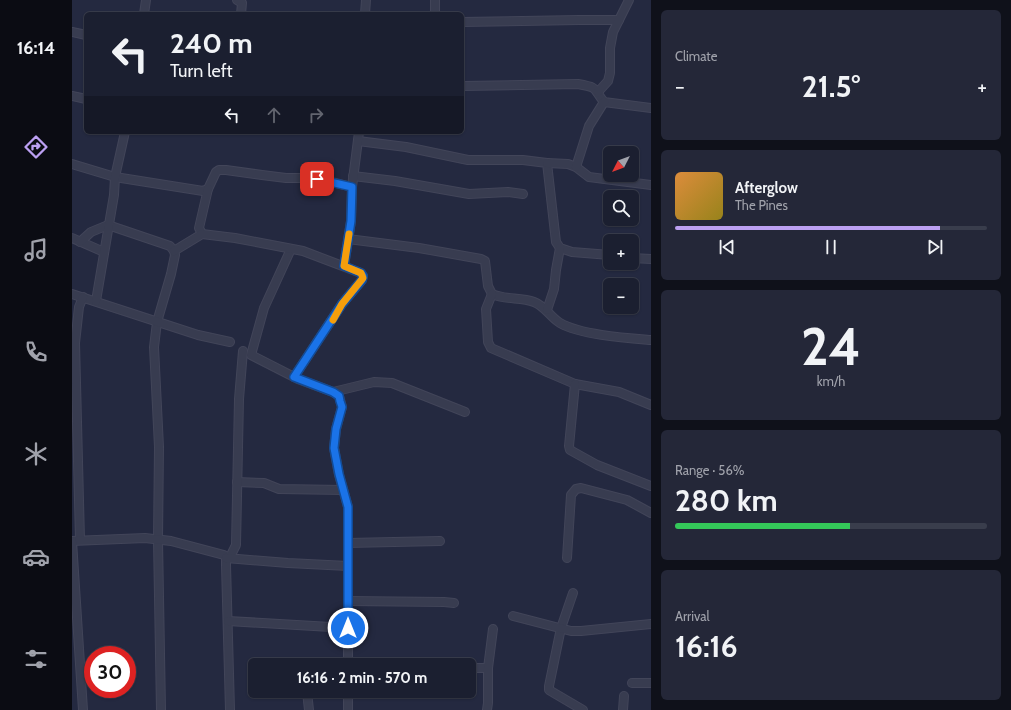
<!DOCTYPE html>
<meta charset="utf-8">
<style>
:root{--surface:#1b1f30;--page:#242738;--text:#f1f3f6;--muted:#a0a2ab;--line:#393d4c;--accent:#bca0f2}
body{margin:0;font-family:Cabin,sans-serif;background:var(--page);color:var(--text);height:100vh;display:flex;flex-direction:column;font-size:15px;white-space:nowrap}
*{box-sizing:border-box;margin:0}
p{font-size:13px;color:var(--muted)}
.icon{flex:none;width:22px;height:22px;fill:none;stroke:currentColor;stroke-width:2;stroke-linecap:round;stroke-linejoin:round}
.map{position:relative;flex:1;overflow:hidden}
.details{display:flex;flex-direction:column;gap:10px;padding:10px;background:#0f111a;width:360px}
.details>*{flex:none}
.hud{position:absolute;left:12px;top:12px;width:380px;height:122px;border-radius:6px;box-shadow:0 1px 3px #0004,0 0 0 1px var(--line);background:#1b1f30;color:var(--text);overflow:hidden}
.needle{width:26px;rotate:228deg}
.controls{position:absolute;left:531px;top:146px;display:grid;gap:8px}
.controls a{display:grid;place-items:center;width:36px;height:36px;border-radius:6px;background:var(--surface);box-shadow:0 1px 3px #0004,0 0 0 1px var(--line);font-size:20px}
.speed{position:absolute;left:12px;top:646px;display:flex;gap:8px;font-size:20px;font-weight:700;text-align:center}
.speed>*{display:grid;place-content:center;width:52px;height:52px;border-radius:50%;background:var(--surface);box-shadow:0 1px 3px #0004,0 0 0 1px var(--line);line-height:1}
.speed .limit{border:6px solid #d22;background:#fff;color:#111}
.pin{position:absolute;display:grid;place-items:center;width:34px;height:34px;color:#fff;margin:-17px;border-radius:8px;box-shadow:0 2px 6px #0006}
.me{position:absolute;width:44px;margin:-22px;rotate:0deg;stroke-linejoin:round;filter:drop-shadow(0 0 3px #0008)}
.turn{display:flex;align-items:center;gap:14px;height:84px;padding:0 20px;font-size:18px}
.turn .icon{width:52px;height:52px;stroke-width:2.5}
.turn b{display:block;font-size:28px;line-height:34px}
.lanes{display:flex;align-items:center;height:38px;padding:0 20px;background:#0003;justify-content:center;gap:20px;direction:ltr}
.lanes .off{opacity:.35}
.big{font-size:30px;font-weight:700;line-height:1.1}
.details .widget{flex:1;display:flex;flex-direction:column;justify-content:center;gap:6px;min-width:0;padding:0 14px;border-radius:6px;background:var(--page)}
.details .dial{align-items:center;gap:0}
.dial b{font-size:52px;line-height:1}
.song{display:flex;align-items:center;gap:12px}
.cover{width:48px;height:48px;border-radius:6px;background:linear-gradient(135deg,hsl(30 70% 55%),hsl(50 70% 35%))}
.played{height:4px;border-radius:2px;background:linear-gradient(90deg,var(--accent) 85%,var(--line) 85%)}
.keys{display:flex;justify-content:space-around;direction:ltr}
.heat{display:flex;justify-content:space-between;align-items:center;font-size:22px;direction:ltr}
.charge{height:6px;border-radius:3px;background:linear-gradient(90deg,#34c759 56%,var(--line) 0)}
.trip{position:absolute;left:176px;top:658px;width:228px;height:40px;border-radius:6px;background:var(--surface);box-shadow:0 1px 3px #0004,0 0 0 1px var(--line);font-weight:700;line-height:40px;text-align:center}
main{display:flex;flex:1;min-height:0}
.tabs{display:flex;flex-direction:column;width:72px;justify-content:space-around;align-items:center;background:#0b0c13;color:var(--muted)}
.tabs .icon{width:28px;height:28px}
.tabs .current{color:var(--accent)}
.tabs b{font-size:18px;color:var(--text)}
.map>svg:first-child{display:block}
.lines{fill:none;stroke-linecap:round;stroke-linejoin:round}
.street-casing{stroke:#424559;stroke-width:10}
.street{stroke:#383c50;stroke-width:8}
.route-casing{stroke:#114b97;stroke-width:10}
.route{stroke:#1a73e8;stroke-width:7}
.slow{stroke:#f59e0b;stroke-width:7}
</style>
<main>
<nav class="tabs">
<b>16:14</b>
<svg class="icon current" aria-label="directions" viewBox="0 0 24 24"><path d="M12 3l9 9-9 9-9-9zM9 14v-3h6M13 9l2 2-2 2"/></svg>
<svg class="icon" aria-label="music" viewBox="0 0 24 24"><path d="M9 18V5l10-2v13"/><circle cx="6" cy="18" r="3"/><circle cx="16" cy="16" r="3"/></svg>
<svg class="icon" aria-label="phone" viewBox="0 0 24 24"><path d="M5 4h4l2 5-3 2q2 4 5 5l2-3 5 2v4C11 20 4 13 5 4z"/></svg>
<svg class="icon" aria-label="climate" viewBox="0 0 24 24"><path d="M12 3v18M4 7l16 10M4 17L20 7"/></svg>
<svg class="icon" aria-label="car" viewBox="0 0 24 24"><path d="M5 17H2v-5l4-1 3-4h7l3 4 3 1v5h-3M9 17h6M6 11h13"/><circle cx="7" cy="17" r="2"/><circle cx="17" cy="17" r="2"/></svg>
<svg class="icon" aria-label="filters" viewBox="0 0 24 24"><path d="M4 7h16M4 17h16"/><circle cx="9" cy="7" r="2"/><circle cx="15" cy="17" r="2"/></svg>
</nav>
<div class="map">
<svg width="579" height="710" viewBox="0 0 579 710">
<rect width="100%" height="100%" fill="#242940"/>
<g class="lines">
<g class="street-casing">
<g id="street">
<polyline points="165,0 170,3 169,14"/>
<polyline points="72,14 74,0"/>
<polyline points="293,14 294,0"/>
<polyline points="363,14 363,0"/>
<polyline points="390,22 507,20 547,20"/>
<polyline points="0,32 14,35"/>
<path d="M390 86 506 84C527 88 520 87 532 102L579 108"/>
<polyline points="526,92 536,81 538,73 538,48 541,32 557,0"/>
<polyline points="0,96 14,99"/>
<polyline points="286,141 334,147 396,160 451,160 475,163 484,242 488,248 500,252 538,255"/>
<polyline points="475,163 496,164 504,167 517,177 579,185"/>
<polyline points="0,164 43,177 131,191 136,189 144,172 147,170 154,170 190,175 214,178 232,178 264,183 280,187"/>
<polyline points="504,167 517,126 532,102"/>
<polyline points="281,176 323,181 397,194 436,192 451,194"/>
<polyline points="130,234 127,228 136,189"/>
<polyline points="0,238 32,252"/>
<path d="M276 239 347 248 409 259 413 261 416 286 420 294C433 300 449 297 462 302 473 306 478 317 488 323 509 335 554 338 579 340"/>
<polyline points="8,242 19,232 36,225 98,246 102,251 103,255 99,274 85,322 82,347 87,447 86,540 89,710"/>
<polyline points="219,249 192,308 179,355 226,379 261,392 267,396 270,407 264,429 262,448 267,475 276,507 276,665"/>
<polyline points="102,251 130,234 163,238 231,251 289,273 291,276 290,280 270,304 222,377"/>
<polyline points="560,258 579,259"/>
<polyline points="272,266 279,221 280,187 287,132"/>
<polyline points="0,294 126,335 158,342"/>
<polyline points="420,294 414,309 416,342 419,348 503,384 547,392 579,405"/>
<polyline points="24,301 42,195 43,177 53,132"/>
<polyline points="475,310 482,289 484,270 488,248"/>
<polyline points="503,384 497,446 498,450 525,465 579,486"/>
<polyline points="261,392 302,382 320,383 393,412"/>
<polyline points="165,482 192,483 207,489 271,490"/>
<polyline points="8,540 3,343 7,307 11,297"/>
<polyline points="0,541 73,538 99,541 152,555 154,558 154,565 158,710"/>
<polyline points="0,541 11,710"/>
<polyline points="276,543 368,541"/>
<polyline points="154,558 159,555 164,545 167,399 171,351"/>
<polyline points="154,558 216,563 276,566"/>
<polyline points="495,558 499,495 504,489 509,488 555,500 579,513"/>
<polyline points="501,593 489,628 477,686 477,690 482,693 511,710"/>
<polyline points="276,601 372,602 382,603"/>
<polyline points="441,616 499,631 509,631 579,624"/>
<polyline points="156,621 276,628"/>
<polyline points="397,668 416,668"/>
<polyline points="560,683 579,683"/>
<polyline points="235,692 237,710"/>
<polyline points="276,710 276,691"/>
<polyline points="415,710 416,703 416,668 421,629"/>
<polyline points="551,710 552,696"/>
</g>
</g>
<use href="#street" class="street"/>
</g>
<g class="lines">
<g class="route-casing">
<polyline id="route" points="245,179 280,187 279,221 272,266 289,273 291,276 290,280 270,304 222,377 261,392 267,396 268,401 270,407 264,429 262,448 267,474 276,507 276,628"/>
</g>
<use href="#route" class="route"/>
<polyline class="slow" points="261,320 270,304 291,278 289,273 272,266 277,234"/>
</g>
</svg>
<div class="controls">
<a><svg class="needle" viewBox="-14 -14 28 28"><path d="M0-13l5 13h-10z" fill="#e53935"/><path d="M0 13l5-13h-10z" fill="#a0a2ab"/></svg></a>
<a><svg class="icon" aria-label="search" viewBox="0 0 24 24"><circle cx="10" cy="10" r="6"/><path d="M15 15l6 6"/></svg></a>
<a>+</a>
<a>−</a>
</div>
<div class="speed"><div class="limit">30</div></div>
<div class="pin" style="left:245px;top:179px;background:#d93025"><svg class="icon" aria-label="arrive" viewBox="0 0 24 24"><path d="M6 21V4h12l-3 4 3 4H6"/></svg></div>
<svg class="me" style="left:276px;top:628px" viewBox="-20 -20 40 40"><circle r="17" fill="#1a73e8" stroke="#fff" stroke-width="3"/><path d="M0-11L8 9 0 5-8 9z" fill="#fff"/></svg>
<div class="trip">16:16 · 2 min · 570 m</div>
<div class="hud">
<div class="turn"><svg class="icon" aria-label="left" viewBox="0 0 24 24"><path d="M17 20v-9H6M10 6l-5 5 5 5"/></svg><div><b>240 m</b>Turn left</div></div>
<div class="lanes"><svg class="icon" aria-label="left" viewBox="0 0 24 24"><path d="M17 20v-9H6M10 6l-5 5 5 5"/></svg><svg class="icon off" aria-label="ahead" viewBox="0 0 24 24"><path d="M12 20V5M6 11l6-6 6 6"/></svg><svg class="icon off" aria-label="right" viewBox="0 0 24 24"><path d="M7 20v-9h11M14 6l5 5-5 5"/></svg></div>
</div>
</div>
<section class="details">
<div class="widget"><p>Climate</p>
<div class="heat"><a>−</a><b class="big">21.5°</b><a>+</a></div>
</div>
<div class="widget">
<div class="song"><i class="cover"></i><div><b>Afterglow</b><p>The Pines</p></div></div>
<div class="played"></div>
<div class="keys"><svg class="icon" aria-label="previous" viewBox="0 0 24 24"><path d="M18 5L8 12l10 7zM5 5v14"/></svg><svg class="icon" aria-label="pause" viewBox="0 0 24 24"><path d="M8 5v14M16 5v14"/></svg><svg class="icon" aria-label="next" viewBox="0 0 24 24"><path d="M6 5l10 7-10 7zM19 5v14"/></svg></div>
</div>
<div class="widget dial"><b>24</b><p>km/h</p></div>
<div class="widget"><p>Range · 56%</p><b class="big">280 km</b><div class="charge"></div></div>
<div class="widget"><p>Arrival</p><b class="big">16:16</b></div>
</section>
</main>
